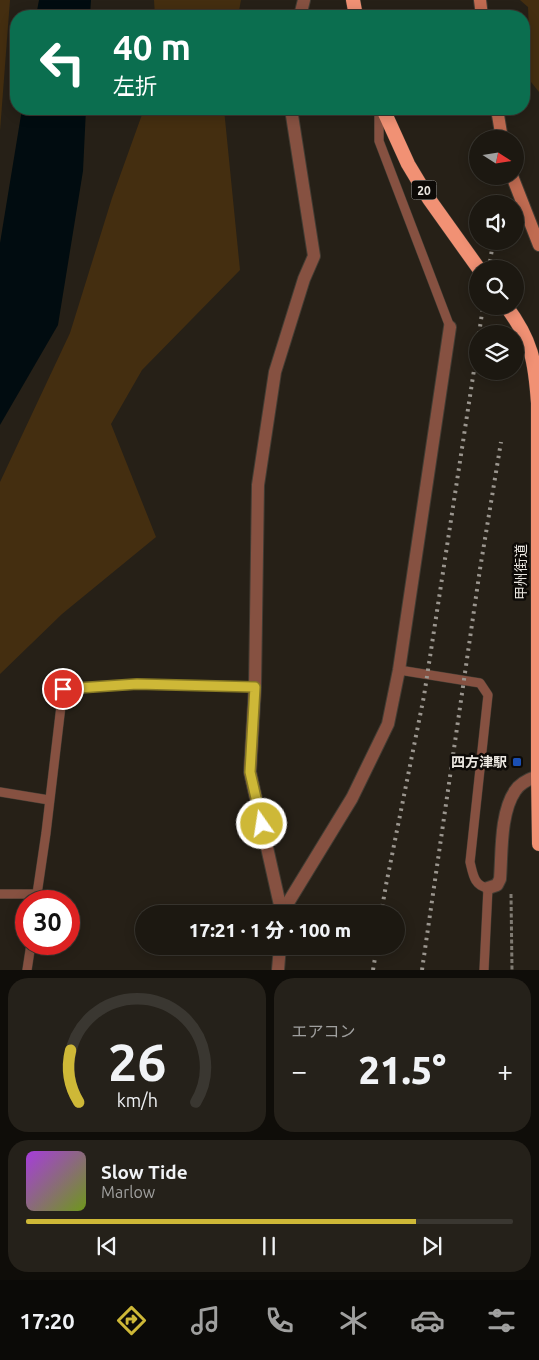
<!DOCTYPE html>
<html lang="ja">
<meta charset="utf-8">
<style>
:root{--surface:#1c1811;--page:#25211a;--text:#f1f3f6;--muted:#a0a09f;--line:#3a3731;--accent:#ceb837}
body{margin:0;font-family:Ubuntu,"Noto Sans JP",sans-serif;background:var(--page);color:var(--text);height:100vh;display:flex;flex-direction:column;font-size:19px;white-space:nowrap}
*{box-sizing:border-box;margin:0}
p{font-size:16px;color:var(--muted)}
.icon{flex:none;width:28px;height:28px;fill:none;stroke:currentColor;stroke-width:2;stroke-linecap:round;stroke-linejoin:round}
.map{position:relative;height:970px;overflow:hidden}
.sheet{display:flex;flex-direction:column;gap:8px;padding:8px;background:#0f0d09;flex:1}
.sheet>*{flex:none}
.hud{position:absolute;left:10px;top:10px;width:520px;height:105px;border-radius:20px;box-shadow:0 2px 12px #0003,0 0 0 1px var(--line);background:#0b6e4f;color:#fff;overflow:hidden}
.needle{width:32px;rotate:102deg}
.fabs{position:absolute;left:469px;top:130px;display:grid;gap:10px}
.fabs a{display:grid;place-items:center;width:55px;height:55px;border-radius:50%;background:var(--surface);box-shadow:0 2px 12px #0003,0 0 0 1px var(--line);font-size:25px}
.speed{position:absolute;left:15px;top:890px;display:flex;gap:10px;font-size:25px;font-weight:700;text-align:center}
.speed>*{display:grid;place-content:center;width:65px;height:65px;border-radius:50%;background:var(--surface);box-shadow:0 2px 12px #0003,0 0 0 1px var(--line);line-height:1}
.speed .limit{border:8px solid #d22;background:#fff;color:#111}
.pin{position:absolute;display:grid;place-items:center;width:42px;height:42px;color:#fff;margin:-21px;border:2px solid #fff;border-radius:50%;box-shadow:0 1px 5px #0007}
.me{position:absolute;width:55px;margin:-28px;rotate:347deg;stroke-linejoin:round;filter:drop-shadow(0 0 4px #0008)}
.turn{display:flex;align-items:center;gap:18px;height:105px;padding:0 20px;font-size:22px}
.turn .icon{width:65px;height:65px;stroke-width:2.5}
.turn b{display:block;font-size:35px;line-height:42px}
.big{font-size:38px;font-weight:800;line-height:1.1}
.sheet .card{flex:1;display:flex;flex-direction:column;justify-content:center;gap:8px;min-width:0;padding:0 18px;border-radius:20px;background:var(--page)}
.sheet .dial{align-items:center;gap:0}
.dial svg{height:130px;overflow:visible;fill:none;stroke:var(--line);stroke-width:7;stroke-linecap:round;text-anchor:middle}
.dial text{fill:var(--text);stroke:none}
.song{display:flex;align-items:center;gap:15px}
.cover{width:60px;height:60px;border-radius:8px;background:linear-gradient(135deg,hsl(280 70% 55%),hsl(80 70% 35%))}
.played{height:5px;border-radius:2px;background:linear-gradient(90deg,var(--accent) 80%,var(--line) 80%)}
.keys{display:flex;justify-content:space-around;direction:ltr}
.heat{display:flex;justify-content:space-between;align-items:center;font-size:28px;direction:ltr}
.sheet .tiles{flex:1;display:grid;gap:8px;grid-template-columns:1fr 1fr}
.card:last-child{grid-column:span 2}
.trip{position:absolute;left:135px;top:905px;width:270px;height:50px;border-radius:25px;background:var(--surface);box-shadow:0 2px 12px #0003,0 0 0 1px var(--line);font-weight:800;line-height:50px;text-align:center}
.menu{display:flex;height:80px;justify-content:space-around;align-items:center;background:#0b0a07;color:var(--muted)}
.menu .icon{width:35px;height:35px}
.menu .current{color:var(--accent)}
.menu b{font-size:22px;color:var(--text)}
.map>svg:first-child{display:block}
.green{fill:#442e10}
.water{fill:#010c10}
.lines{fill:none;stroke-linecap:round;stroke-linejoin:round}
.service-casing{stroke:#423c33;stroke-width:10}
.minor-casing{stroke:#423c33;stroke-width:14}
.secondary-casing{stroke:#423c33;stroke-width:14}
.trunk-casing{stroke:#423c33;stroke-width:15}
.path{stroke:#807b73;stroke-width:3;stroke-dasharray:4 2.5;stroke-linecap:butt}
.service{stroke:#865141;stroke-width:9}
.minor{stroke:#865141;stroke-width:12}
.secondary{stroke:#c06b51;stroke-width:12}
.trunk{stroke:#f19174;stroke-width:14}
.rail{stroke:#9b968f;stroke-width:4;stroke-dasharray:2.5 5;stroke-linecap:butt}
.route-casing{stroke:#867824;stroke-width:12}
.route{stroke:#ceb837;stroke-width:9}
.transit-dot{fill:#1a4fb4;stroke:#0d0a07;stroke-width:2}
.labels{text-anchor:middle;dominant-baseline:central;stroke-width:5;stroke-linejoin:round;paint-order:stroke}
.shield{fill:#0d0a07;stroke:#a9a5a0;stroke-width:1}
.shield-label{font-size:12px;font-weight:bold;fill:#ece8e2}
.street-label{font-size:14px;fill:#ece8e2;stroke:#0d0a07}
.poi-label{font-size:14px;font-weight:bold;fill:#ece8e2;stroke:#0d0a07;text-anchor:end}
</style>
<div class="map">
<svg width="539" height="970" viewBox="0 0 539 970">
<rect width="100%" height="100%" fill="#262017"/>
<g class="green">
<polygon points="0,0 10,0 0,131"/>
<polygon points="154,0 241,0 238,16 155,16"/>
<polygon points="520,0 539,0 539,92 531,82 528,7"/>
<polygon points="144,109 224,109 240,270 142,370 111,424 156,537 62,614 0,674 0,482 70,333 112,198"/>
</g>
<g class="water">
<polygon points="39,0 91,0 90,16 36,16"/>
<polygon points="22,109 86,109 83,171 58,325 0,425 0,243"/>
</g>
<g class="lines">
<g class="service-casing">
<g id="service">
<polyline points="379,109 379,141 450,327"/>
<path d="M399 670 480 683 488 695 470 862C473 874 474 886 488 888L484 970"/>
<polyline points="0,792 49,800"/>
<polyline points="0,894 37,894 46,833 63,689 137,684 255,687"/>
<polyline points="27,970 31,944"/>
</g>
</g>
<g class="minor-casing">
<g id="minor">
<polyline points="300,16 304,0"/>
<path d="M488 888 497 885 500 879C502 853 500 813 515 791 520 783 529 779 538 776"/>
<polyline points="283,911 352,798 388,724 399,670 450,327"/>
<polyline points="282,914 250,772 255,687 258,485 275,372 304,279 314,256 291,109"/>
<polyline points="278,970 280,946"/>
</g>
</g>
<g class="secondary-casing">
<g id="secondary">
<polyline points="480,0 482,16"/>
<polyline points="497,109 502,139"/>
<polyline points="512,176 539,245"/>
</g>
</g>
<g class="trunk-casing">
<g id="trunk">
<polyline points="353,0 356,16"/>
<polyline points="383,109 408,164 429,199 479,269"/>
<path d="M506 306C532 341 535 361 538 403V776L539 844"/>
</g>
</g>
<polyline class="path" points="511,894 512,970"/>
<use href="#service" class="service"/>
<use href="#minor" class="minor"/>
<use href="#secondary" class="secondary"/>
<use href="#trunk" class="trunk"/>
<g class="rail">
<polyline points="489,269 493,242"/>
<polyline points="479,334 483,306"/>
<polyline points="381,914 386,885 424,696 478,344"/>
<polyline points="373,970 377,946"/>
<polyline points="422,970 480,569 501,442"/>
</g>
</g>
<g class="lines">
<g class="route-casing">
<polyline id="route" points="63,689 137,684 255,687 250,772 262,824"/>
</g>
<use href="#route" class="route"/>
</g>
<rect class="transit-dot" x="512" y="757" width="10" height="10" rx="2.5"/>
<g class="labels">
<rect class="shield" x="411.5" y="180.5" width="25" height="19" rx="4"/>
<g class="shield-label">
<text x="424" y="190">20</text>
</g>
<g class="street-label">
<text transform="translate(521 572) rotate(-90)">甲州街道</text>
</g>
<g class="poi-label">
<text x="507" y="762">四方津駅</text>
</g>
</g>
</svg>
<div class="fabs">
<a><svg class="needle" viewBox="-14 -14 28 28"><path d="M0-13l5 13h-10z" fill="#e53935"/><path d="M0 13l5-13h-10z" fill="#a0a09f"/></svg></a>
<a><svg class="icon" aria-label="sound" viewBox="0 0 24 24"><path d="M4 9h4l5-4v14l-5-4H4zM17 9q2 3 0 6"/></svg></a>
<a><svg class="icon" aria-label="search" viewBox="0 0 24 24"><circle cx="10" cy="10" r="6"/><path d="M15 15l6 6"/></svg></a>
<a><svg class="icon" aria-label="layers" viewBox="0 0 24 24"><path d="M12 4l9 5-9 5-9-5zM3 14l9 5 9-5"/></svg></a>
</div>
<div class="speed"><div class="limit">30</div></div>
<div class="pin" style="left:63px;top:689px;background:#d93025"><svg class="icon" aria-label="arrive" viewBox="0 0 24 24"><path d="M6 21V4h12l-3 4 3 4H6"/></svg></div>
<svg class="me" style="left:262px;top:824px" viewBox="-20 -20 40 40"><circle r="17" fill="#ceb837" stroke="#fff" stroke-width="3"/><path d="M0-11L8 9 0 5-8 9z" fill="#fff"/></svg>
<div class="trip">17:21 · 1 分 · 100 m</div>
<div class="hud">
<div class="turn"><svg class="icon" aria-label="left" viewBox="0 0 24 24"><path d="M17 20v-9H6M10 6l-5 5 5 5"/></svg><div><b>40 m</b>左折</div></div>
</div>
</div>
<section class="sheet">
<div class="tiles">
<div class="card dial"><svg viewBox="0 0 100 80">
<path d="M14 69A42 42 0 1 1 86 69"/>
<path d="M14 69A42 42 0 0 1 9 37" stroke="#ceb837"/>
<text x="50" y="56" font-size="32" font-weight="700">26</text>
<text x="50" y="72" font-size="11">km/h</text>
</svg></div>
<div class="card"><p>エアコン</p>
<div class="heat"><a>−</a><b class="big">21.5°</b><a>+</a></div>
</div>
<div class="card">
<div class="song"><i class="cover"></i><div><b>Slow Tide</b><p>Marlow</p></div></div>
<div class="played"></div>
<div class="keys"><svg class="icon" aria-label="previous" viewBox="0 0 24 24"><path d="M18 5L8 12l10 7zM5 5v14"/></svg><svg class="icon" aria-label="pause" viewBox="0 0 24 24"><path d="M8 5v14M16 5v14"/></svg><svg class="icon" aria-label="next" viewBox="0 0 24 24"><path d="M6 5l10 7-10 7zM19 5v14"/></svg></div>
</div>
</div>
</section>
<nav class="menu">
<b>17:20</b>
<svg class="icon current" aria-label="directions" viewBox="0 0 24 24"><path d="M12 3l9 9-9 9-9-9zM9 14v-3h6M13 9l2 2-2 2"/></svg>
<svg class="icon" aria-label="music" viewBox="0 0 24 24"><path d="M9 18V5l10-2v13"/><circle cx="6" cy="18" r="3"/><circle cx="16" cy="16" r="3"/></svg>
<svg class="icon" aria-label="phone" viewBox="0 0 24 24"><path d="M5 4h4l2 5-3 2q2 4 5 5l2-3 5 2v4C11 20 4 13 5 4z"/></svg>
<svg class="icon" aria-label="climate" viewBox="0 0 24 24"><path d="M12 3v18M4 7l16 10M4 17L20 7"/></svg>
<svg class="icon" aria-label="car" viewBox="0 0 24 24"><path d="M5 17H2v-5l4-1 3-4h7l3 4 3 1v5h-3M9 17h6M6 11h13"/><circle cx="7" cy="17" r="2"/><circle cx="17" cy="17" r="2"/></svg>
<svg class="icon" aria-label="filters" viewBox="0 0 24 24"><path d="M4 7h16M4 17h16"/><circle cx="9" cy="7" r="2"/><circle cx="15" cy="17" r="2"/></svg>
</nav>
